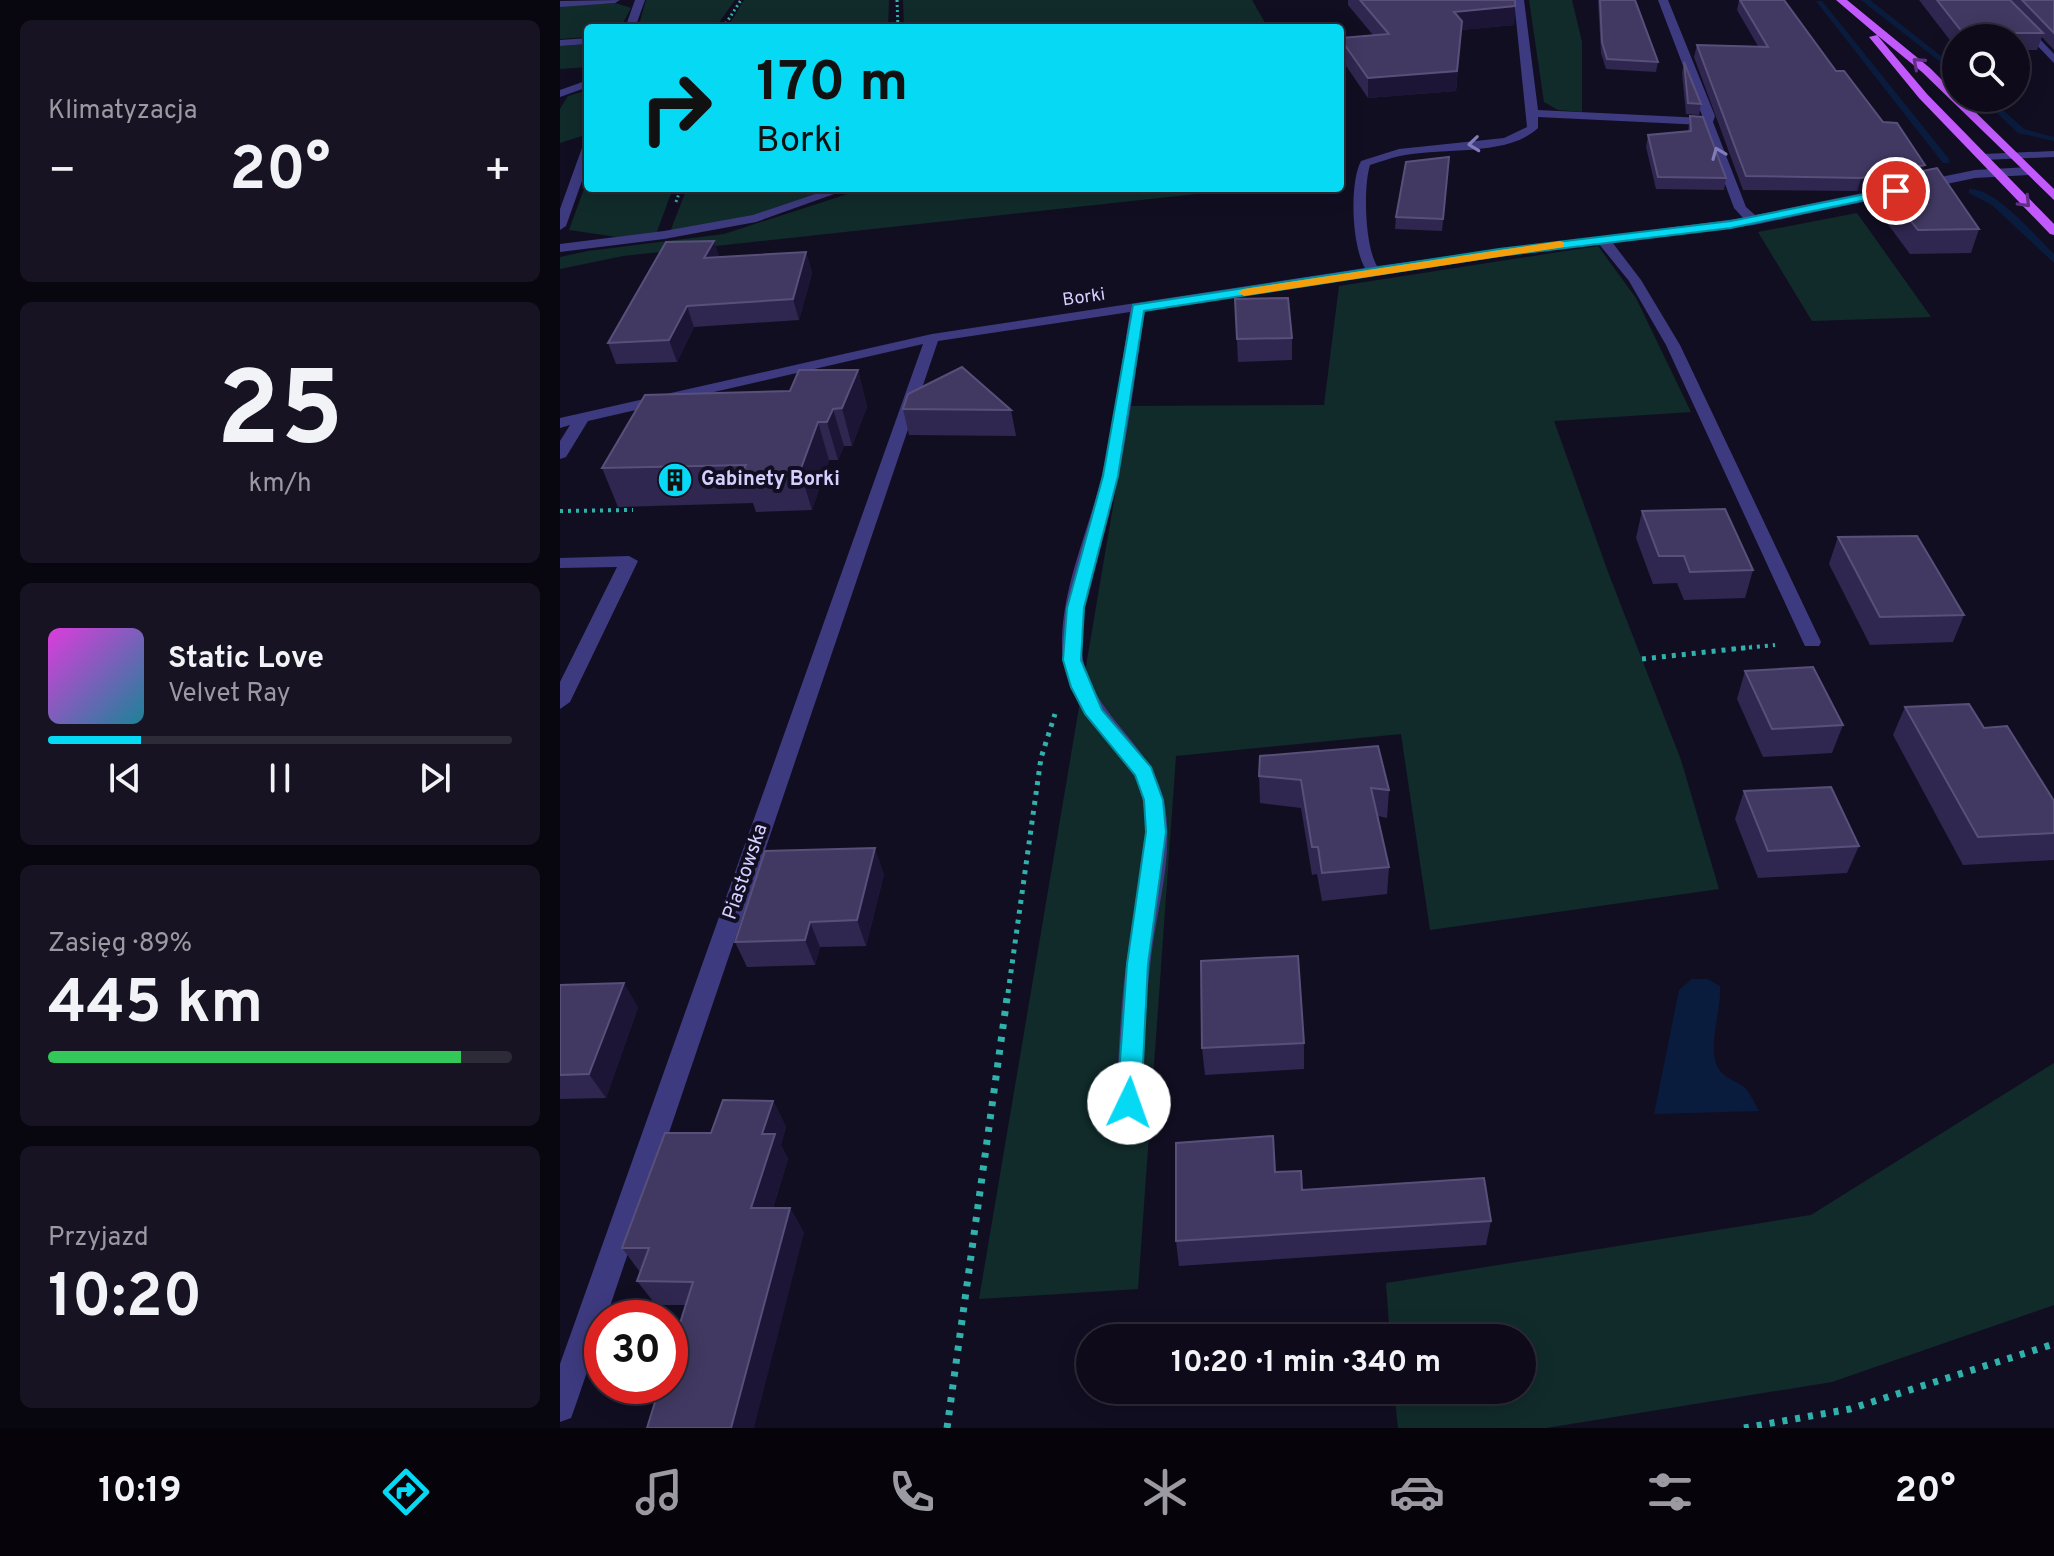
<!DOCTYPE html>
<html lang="pl">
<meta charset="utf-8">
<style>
:root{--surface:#0e0a1a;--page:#171323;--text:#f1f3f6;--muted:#9b9aa2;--line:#2e2b39;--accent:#05d9f4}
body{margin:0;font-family:Overpass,sans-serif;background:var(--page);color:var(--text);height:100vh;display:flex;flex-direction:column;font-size:30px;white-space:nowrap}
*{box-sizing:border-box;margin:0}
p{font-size:26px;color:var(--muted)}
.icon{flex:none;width:44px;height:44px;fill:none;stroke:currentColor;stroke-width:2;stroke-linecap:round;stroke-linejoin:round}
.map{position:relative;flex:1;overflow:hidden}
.side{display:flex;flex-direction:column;gap:20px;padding:20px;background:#08060e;width:560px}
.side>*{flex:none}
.top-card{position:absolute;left:24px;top:24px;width:760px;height:168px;border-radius:8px;box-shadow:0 4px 20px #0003,0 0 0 2px var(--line);background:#05d9f4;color:#111;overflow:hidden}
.fabs{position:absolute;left:1382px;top:24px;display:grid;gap:16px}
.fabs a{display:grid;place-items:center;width:88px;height:88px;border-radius:50%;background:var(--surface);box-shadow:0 4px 20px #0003,0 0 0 2px var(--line);font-size:40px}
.speed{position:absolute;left:24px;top:1300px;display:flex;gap:16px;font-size:40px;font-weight:700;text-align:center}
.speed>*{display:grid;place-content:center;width:104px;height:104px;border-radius:50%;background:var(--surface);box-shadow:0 4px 20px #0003,0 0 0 2px var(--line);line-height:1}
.speed .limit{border:12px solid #d22;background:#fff;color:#111}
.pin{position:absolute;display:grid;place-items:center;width:68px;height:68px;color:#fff;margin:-34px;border:4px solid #fff;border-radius:50%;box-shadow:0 2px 8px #0007}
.me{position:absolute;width:88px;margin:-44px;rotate:3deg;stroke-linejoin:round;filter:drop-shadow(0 0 6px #0008)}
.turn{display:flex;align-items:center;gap:28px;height:168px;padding:0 40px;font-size:36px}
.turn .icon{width:104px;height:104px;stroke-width:2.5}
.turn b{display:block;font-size:56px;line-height:68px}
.big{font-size:60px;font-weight:700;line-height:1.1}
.side .widget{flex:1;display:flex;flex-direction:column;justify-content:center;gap:12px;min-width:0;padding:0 28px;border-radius:12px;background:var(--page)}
.side .dial{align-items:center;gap:0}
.dial b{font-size:104px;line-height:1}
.song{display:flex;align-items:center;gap:24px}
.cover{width:96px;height:96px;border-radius:12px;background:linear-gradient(135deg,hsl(300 70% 55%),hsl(190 70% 35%))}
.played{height:8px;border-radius:4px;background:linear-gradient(90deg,var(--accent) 20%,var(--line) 20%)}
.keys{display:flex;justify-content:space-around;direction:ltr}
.heat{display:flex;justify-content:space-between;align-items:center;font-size:44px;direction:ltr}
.charge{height:12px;border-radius:6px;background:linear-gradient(90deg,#34c759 89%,var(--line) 0)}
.trip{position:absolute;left:516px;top:1324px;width:460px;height:80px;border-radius:40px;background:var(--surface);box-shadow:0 4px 20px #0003,0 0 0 2px var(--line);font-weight:700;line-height:80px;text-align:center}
.tab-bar{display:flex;height:128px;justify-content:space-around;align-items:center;background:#06040a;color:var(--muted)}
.tab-bar .icon{width:56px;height:56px}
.tab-bar .on{color:var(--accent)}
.tab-bar b{font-size:36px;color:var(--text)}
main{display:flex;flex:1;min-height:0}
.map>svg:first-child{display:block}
.green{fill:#112b2b}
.water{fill:#0a1c3e}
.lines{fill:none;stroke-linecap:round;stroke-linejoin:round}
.stream{fill:#0a1c3e;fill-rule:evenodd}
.path-far3{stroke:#31b1ab;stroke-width:3;stroke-dasharray:2 3;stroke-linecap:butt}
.path-far2{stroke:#31b1ab;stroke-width:4;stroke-dasharray:3 5;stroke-linecap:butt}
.path-far1{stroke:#31b1ab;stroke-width:5;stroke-dasharray:4 6;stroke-linecap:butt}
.path{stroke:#31b1ab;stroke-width:7;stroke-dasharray:5 8;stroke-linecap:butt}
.minor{fill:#3d3a80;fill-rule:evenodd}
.major{fill:#c159fc;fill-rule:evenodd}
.wall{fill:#2f274f}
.shaded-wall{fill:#1c1535}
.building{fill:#413962;stroke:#58507a;stroke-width:2}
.oneway{stroke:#613084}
.oneway2{stroke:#817db9}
.route{fill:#05d9f4;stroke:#038d9f;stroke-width:2}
.slow{fill:#f59e0b}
.labels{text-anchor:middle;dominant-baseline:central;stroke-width:8;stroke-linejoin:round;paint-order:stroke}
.far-street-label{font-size:18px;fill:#d5cffe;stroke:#120e22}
.poi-label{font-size:20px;font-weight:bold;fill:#d5cffe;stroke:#120e22;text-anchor:start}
.street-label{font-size:20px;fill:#d5cffe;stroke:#120e22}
</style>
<main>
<section class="side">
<div class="widget"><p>Klimatyzacja</p>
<div class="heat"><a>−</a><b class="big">20°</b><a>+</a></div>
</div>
<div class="widget dial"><b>25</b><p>km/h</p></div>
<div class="widget">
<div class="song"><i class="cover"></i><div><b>Static Love</b><p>Velvet Ray</p></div></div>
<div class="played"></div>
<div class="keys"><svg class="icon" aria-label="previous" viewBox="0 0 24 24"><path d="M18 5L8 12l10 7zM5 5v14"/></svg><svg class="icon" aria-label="pause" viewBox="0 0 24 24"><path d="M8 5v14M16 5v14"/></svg><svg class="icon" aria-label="next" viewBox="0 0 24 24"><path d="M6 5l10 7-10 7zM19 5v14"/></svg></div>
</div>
<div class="widget"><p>Zasięg · 89%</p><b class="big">445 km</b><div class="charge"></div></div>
<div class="widget"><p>Przyjazd</p><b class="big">10:20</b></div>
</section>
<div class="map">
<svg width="1494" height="1428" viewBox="0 0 1494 1428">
<rect width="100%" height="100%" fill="#120e22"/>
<g class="green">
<polygon points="86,0 175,0 155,28 78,28"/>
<polygon points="184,0 329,0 328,28 167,28"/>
<polygon points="343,0 692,0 708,28 344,28"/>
<polygon points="969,0 1012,0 1022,42 1022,112 998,110 984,102"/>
<polygon points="55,3 71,8 62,25 28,28 28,37 0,39 0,6"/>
<polygon points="28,44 28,67 0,69 0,46"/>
<polygon points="28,90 28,119 22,136 0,143 0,109 8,96"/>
<polygon points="28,178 28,188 113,188 96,234 57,237 9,230"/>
<polygon points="127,188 274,188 169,224 110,232"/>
<polygon points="306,188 692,188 63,256 0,269 0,257 28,251 164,234"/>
<polygon points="1297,213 1371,317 1252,321 1198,232"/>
<polygon points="1038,246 1076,298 1131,412 994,421 1048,572 1121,760 1159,889 870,930 841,734 616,756 578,1289 419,1299 570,406 764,405 779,286"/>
<polygon points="1494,1063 1494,1305 1272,1382 986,1428 838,1428 834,1390 962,1390 962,1338 830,1338 826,1283 1251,1215"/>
</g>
<path class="water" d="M1132 979H1147L1160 986C1162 1011 1145 1050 1160 1071 1166 1079 1179 1082 1186 1089 1191 1095 1195 1104 1199 1111L1094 1114 1119 990Z"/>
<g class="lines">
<g class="stream">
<polygon points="1301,0 1310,0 1396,68 1396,74"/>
<polygon points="1256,1 1262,1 1389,159 1389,163 1383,163"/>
<polygon points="1421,98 1430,98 1464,129 1494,137 1494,141 1458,133"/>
<path d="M1409 189C1436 188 1475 236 1494 254V263L1432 205 1409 193Z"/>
</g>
<g class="path-far3">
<polyline points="337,0 338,28"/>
<polyline points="163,28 181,0"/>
<polyline points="116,202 121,188"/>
</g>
<g class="path-far2">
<polyline points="0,511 73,510"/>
<polyline points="1173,649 1215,645"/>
</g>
<g class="path-far1">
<polyline points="1082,659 1192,647"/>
<polyline points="448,993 481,758 495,714"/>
</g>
<g class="path">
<polyline points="387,1428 448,991"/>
<polyline points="1184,1428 1290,1409 1494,1344"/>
</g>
<g class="minor">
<polygon points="60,0 55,3 0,7 0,1"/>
<polygon points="75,0 85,0 75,28 65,28"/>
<path d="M954 0H964L978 110 1143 118 1098 0H1108L1155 116 1153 122 1186 207 1195 215 1415 170 1469 167 1475 171 1469 175 1415 178 1194 225 1052 242 1081 280 1120 345 1261 642 1259 646H1245L1243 642 1106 345 1069 281 1039 244 939 256 585 310C576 366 570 423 558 478 546 532 519 587 521 643 524 713 590 738 604 801 615 852 597 907 591 958 585 1006 584 1055 582 1103L578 1111 569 1115 560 1111 556 1103C559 1055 560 1006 567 958 574 907 592 853 583 802 571 737 499 716 502 638 504 583 528 531 541 479 554 424 561 368 570 312L378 341 46 1318H42V1328L15 1407 11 1418 0 1422V1364L363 344 28 421 6 457 0 459V441L10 425 0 428V418L372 334 805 268C792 246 789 184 801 161L839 149 944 138 967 127ZM978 117 1143 125 1174 208 1183 218 817 266C805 246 803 188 810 165 820 162 830 158 840 156 879 147 948 157 978 128Z"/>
<polygon points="1433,0 1443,0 1494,54 1494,63"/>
<polygon points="28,38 28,44 0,46 0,40"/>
<polygon points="28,80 28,87 0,97 0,90"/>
<polygon points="28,145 28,164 6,226 0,230 0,209 22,148"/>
<polygon points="1494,151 1494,157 1423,160 1417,157 1423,154"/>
<polygon points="273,188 291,188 196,222 104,239 0,252 0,244 104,231 193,215"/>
<polygon points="69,556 78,561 10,702 0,709 0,682 57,567 0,568 0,558"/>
</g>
<polygon class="major" points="1276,0 1287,0 1370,68 1396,94 1396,98 1401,98 1494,189 1494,200 1362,72 1317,35 1367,94 1494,224 1494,235 1490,234 1359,98 1309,37 1317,35"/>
</g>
<g class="wall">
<polygon points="788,0 955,0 955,6 954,25 901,30 896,91 808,98 780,57 780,38 813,35 788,5"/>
<polygon points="1038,0 1075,0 1098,62 1096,72 1046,69 1041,53"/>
<polygon points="1179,0 1224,0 1276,71 1323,122 1363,171 1419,229 1411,253 1350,254 1312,203 1316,187 1297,191 1183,190 1134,57 1137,45 1198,46 1177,10"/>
<polygon points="1359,0 1494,0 1494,50 1482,37 1477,50 1456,50 1456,38 1396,38 1396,48"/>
<polygon points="1124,62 1141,104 1139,115 1126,114 1122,73"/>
<polygon points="1130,116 1166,178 1164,190 1096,189 1086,147 1088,135 1128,131"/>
<polygon points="889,157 882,231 835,229 836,217"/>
<polygon points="246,252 252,273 239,320 134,327 117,362 56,364 48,343 159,257"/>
<polygon points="675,299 732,338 732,360 678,362"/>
<polygon points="298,370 307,407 292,446 284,446 278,460 269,460 252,510 196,512 193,503 58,507 42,468 230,391"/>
<polygon points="343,409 451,410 456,436 349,435"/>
<polygon points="1082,511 1193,570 1185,598 1124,600 1117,583 1093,584 1076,538"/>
<polygon points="1278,537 1404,615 1393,642 1310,645 1269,564"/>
<polygon points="1185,671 1283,725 1272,753 1203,757 1177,699"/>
<polygon points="1345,707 1424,728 1494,801 1494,860 1403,865 1333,735"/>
<polygon points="699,776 829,790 827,818 818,816 829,867 827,894 762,901 757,874 752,875 741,808 700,803"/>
<polygon points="1184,791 1299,846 1287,873 1198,878 1175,819"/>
<polygon points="324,874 306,946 260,947 255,965 187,967 175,942"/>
<polygon points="0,985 78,1007 46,1098 0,1099"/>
<polygon points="744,1043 744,1069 645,1075 642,1048"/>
<polygon points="213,1101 226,1127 221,1145 228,1159 213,1208 230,1208 244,1233 125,1305 96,1305 77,1281 80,1272 62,1248 151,1133"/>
<polygon points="715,1172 742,1190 931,1221 926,1245 619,1266 616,1241"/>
</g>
<g class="shaded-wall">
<polygon points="955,6 954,25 901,30 896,91 808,98 808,78 894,12"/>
<polygon points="1365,165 1361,178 1318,180 1316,187 1297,191 1301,178"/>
<polygon points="154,241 161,262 144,258"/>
<polygon points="246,252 252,273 239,320 233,299"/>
<polygon points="127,306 134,327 117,362 109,340"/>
<polygon points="298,370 307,407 292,446 282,408"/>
<polygon points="273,409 284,446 278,460 267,422"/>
<polygon points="258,422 269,460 252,510 240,471"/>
<polygon points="315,848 324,874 306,946 297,920"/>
<polygon points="250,922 260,947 255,965 245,940"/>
<polygon points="64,983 78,1007 46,1098 29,1074"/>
<polygon points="213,1101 226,1127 221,1145 228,1159 205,1233 191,1208 202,1134"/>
<polygon points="230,1208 244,1233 194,1428 171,1428"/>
</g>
<g class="building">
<polygon points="800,0 955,0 955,6 894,12 902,21 897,71 808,78 780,38 829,34"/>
<polygon points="1040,0 1075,0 1098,62 1047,59 1042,42"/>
<polygon points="1180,0 1224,0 1276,71 1284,71 1323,122 1337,123 1365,165 1301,178 1186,176 1137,45 1208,47"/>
<polygon points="1377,0 1450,0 1483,33 1403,33"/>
<polygon points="1462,0 1494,0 1494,33"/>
<polygon points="1124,62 1141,104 1128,103"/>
<polygon points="1130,116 1143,117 1166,178 1098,177 1088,135 1131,131"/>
<polygon points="889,157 883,219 836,217 846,162"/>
<polygon points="1377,168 1419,229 1358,230 1318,180"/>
<polygon points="154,241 144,258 246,252 233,299 127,306 109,340 48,343 106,242"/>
<polygon points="728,298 732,338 677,339 675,299"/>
<polygon points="402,367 451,410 343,409 348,394"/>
<polygon points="239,370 298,370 282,408 273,409 267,422 258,422 240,471 182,473 186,465 42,468 85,395 230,391"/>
<polygon points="1165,509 1193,570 1130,572 1124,556 1099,556 1082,511"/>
<polygon points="1357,536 1404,615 1320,617 1278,537"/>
<polygon points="1253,667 1283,725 1212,729 1185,671"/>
<polygon points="1409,704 1424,728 1447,726 1494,801 1494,833 1418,837 1345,707"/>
<polygon points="818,746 829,790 811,788 829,867 762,873 758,847 752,847 741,780 699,776 700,756"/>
<polygon points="1271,787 1299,846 1208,851 1184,791"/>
<polygon points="315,848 297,920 250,922 245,940 175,942 205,851"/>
<polygon points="738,956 744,1043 642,1048 641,961"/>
<polygon points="64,983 29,1074 0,1075 0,985"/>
<polygon points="163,1100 213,1101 202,1134 215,1134 191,1208 230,1208 171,1428 87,1428 100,1386 110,1386 110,1355 133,1282 77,1281 89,1248 62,1248 105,1133 151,1133"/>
<polygon points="713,1136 715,1172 741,1171 742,1190 924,1178 931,1221 616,1241 616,1143"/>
</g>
<defs><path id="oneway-chevron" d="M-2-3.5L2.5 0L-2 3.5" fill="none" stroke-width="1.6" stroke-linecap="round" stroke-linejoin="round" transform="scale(2)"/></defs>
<g class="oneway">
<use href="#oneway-chevron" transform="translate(1358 63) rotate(-139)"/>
<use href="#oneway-chevron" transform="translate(1465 202) rotate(46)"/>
</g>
<g class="oneway2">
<use href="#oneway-chevron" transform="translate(914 144) rotate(174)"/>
<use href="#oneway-chevron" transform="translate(1158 153) rotate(-112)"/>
</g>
<polygon class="route" points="1336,188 1340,189 1340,193 1171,228 939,256 584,311 558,476 524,608 521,660 542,710 591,767 603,800 606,832 588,964 581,1103 577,1110 569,1113 561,1110 557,1103 567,964 586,832 584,800 575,775 525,714 511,687 503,660 507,608 543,476 573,305 939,249 1171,221"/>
<polygon class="slow" points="1000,241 1004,242 1004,247 684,296 678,292 684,289"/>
<defs>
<g id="building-disc" transform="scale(1.8)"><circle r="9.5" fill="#05d9f4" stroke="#120e22"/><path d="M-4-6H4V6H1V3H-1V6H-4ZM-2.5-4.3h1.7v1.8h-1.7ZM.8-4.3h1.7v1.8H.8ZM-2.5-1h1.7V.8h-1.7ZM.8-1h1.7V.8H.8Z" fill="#111"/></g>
</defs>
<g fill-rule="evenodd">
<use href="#building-disc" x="115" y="480"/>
</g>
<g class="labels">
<g class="far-street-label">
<text transform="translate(524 298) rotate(-8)">Borki</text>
</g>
<g class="poi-label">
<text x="141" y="480">Gabinety Borki</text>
</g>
<g class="street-label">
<text transform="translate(186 872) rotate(-71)">Piastowska</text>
</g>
</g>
</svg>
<div class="fabs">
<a><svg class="icon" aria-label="search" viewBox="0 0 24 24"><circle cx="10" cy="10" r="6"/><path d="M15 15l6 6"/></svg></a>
</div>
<div class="speed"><div class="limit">30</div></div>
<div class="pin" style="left:1336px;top:191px;background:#d93025"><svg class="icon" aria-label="arrive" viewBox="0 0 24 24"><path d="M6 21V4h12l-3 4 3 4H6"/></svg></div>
<svg class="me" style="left:569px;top:1103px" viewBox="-20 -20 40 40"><circle r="19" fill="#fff"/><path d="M0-13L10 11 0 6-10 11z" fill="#05d9f4"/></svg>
<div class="trip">10:20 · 1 min · 340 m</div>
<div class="top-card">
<div class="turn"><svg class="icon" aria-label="right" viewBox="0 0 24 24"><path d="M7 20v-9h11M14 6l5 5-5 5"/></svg><div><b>170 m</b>Borki</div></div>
</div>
</div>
</main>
<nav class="tab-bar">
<b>10:19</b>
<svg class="icon on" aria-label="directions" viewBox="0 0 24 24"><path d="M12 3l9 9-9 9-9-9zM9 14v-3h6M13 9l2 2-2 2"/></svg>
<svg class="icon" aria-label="music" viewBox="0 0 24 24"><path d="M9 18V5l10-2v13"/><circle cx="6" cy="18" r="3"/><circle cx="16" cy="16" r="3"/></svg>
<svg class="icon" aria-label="phone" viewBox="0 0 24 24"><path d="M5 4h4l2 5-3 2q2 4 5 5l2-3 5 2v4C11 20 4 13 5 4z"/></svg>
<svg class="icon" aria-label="climate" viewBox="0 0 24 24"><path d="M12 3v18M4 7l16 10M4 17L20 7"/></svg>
<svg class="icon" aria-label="car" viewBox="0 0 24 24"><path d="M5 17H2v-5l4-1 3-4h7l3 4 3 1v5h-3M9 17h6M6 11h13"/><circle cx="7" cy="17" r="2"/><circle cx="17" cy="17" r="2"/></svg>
<svg class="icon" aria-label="filters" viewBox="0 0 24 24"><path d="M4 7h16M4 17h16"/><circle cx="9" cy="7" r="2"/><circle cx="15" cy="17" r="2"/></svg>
<b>20°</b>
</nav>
